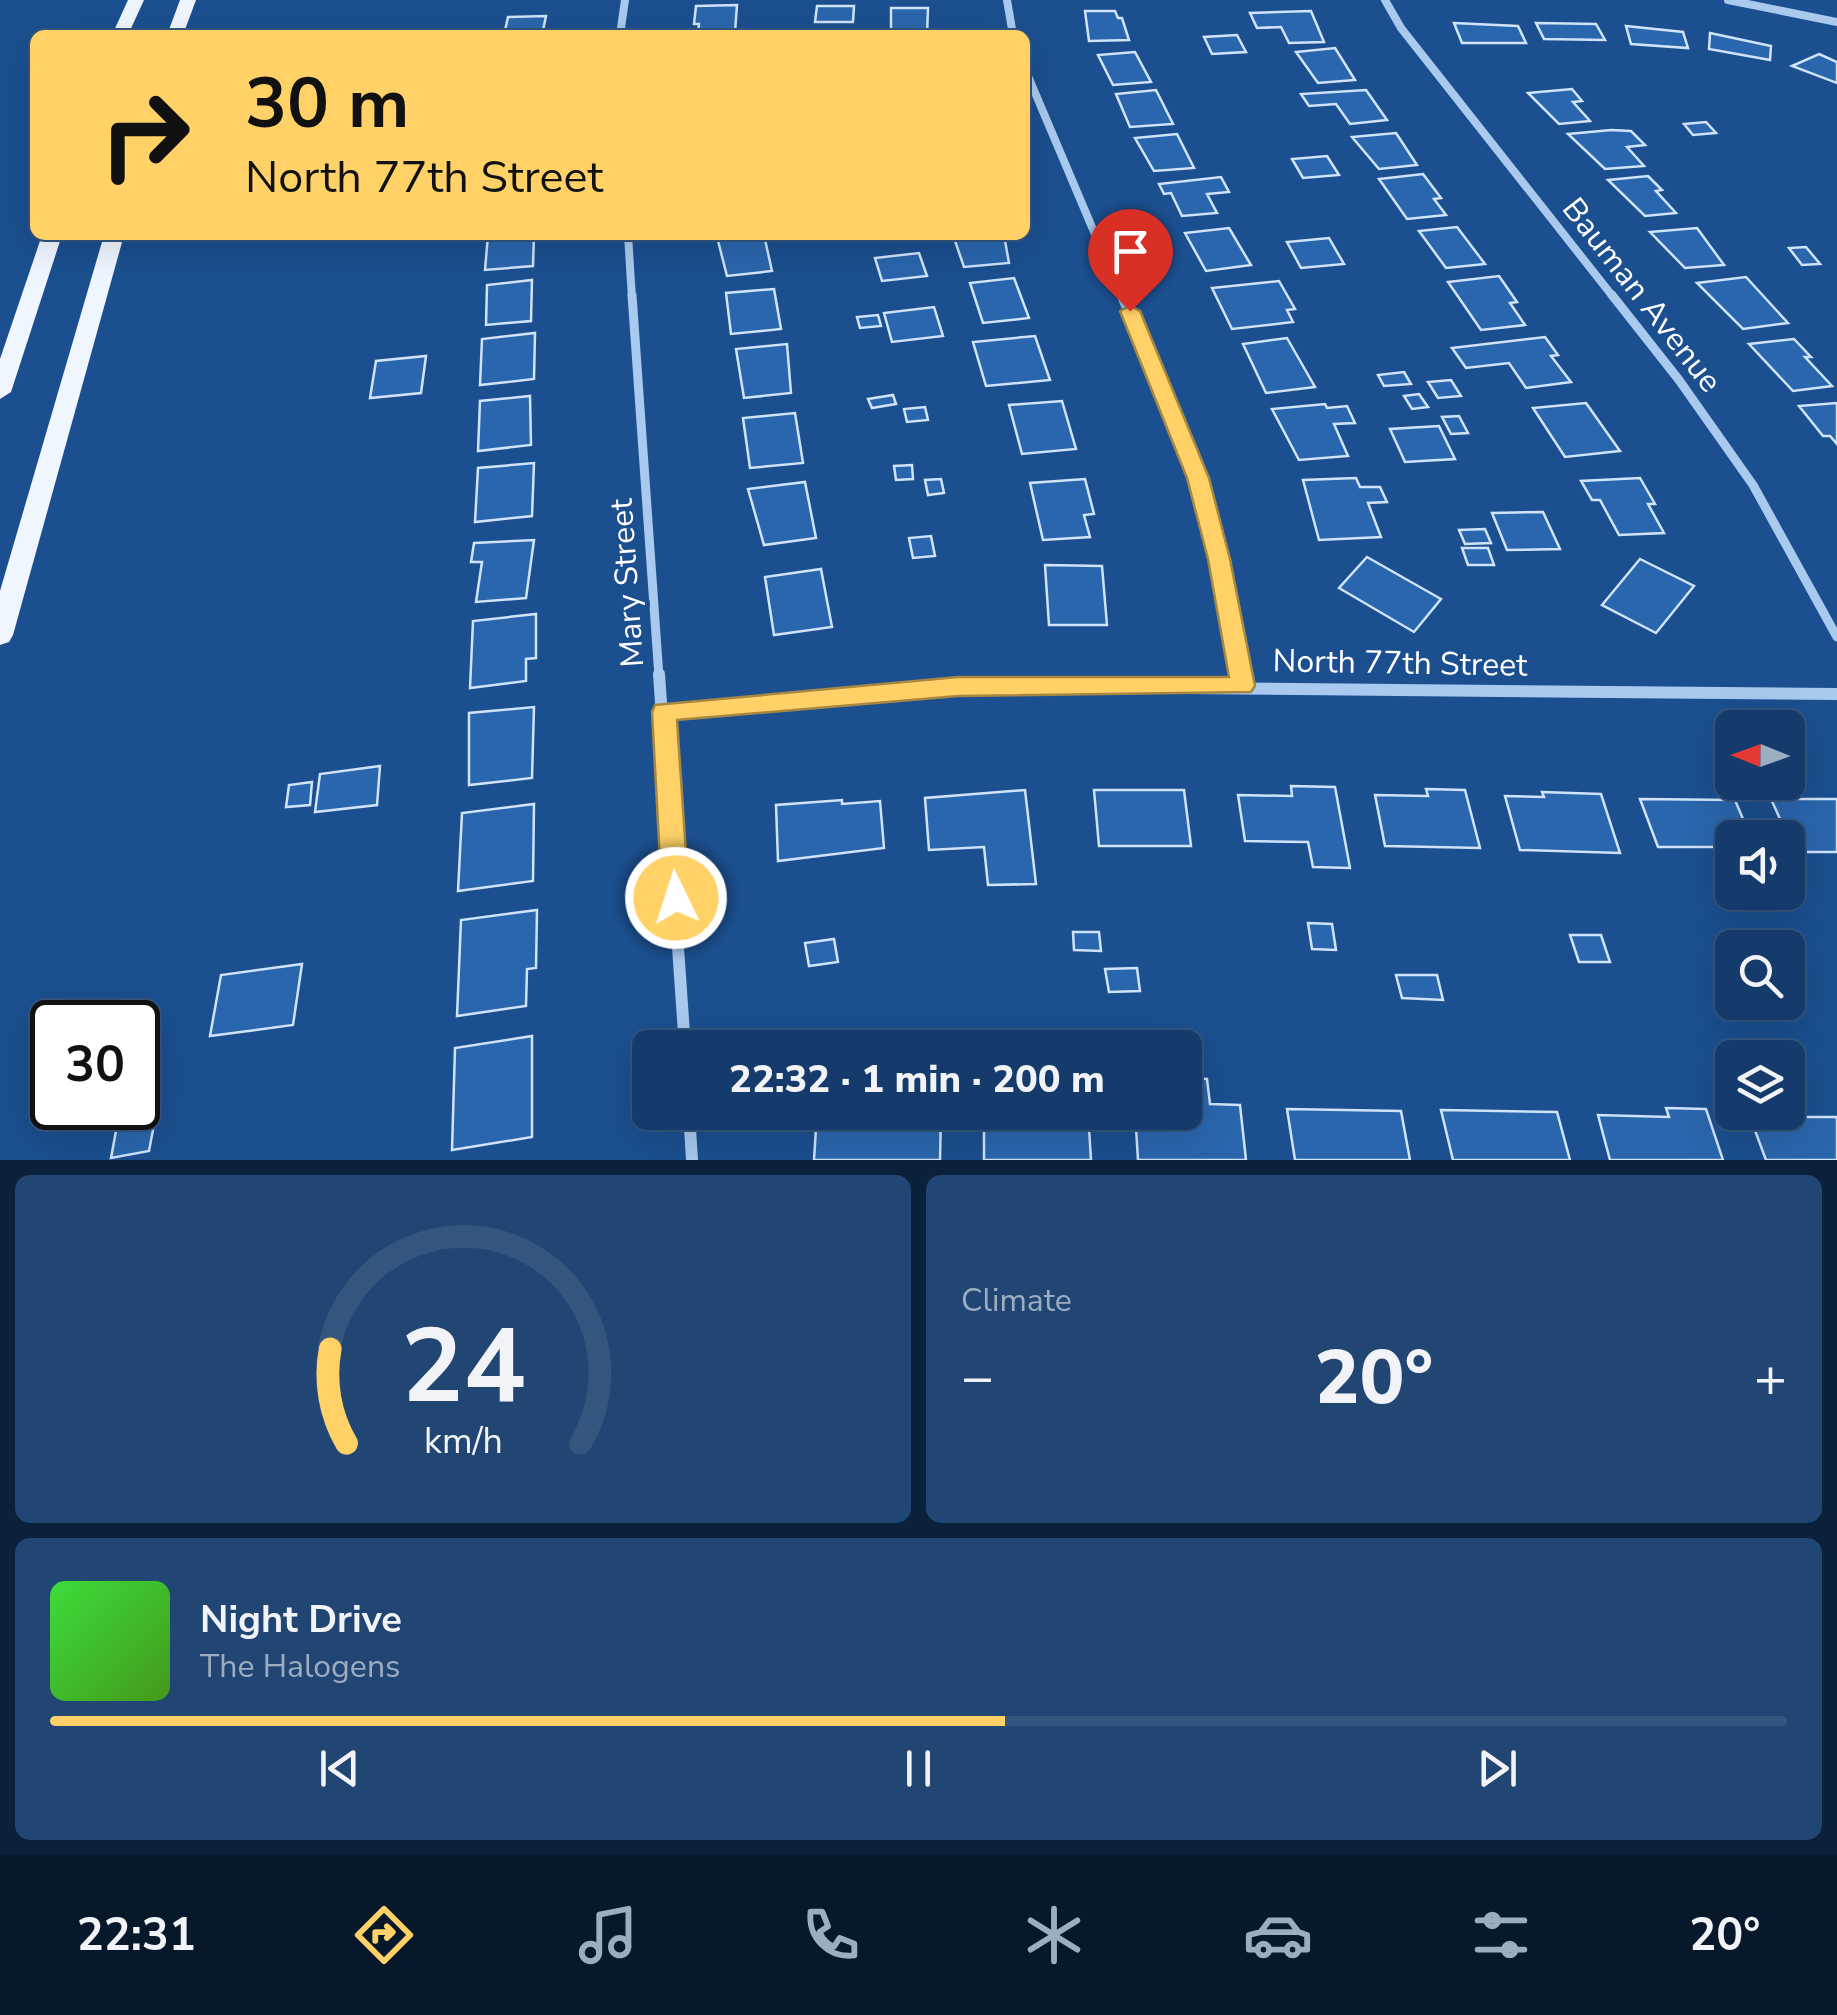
<!DOCTYPE html>
<meta charset="utf-8">
<style>
:root{--surface:#143b6b;--page:#214673;--text:#f1f3f6;--muted:#9dadc1;--line:#33557e;--accent:#ffd166}
body{margin:0;font-family:"Nunito Sans",sans-serif;background:var(--page);color:var(--text);height:100vh;display:flex;flex-direction:column;font-size:38px;white-space:nowrap}
*{box-sizing:border-box;margin:0}
p{font-size:32px;color:var(--muted)}
.icon{flex:none;width:55px;height:55px;fill:none;stroke:currentColor;stroke-width:2;stroke-linecap:round;stroke-linejoin:round}
.map{position:relative;height:1160px;overflow:hidden}
.sheet{display:flex;flex-direction:column;gap:15px;padding:15px;background:#0b203b;flex:1}
.sheet>*{flex:none}
.hud{position:absolute;left:30px;top:30px;width:1000px;height:210px;border-radius:15px;box-shadow:0 10px 40px #0002,0 0 0 2px var(--line);background:#ffd166;color:#111;overflow:hidden}
.needle{width:65px;rotate:271deg}
.tools{position:absolute;left:1715px;top:710px;display:grid;gap:20px}
.tools a{display:grid;place-items:center;width:90px;height:90px;border-radius:15px;background:var(--surface);box-shadow:0 10px 40px #0002,0 0 0 2px var(--line);font-size:50px}
.speed{position:absolute;left:30px;top:1000px;display:flex;gap:20px;font-size:50px;font-weight:700;text-align:center}
.speed>*{display:grid;place-content:center;width:130px;height:130px;border-radius:50%;background:var(--surface);box-shadow:0 10px 40px #0002,0 0 0 2px var(--line);line-height:1}
.speed .limit{border:5px solid #111;border-radius:15px;background:#fff;color:#111}
.pin{position:absolute;display:grid;place-items:center;width:85px;height:85px;color:#fff;margin:-102px -42px;border-radius:50% 50% 50% 0;rotate:-45deg;box-shadow:0 0 10px #0007}
.pin .icon{rotate:45deg}
.me{position:absolute;width:110px;margin:-55px;rotate:356deg;stroke-linejoin:round;filter:drop-shadow(0 0 8px #0008)}
.turn{display:flex;align-items:center;gap:35px;height:210px;padding:0 50px;font-size:45px}
.turn .icon{width:130px;height:130px;stroke-width:2.5}
.turn b{display:block;font-size:70px;line-height:85px}
.big{font-size:75px;font-weight:800;line-height:1.1}
.sheet .widget{flex:1;display:flex;flex-direction:column;justify-content:center;gap:15px;min-width:0;padding:0 35px;border-radius:15px;background:var(--page)}
.sheet .dial{align-items:center;gap:0}
.dial svg{height:260px;overflow:visible;fill:none;stroke:var(--line);stroke-width:7;stroke-linecap:round;text-anchor:middle}
.dial text{fill:var(--text);stroke:none}
.song{display:flex;align-items:center;gap:30px}
.cover{width:120px;height:120px;border-radius:15px;background:linear-gradient(135deg,hsl(120 70% 55%),hsl(100 70% 35%))}
.played{height:10px;border-radius:5px;background:linear-gradient(90deg,var(--accent) 55%,var(--line) 55%)}
.keys{display:flex;justify-content:space-around;direction:ltr}
.heat{display:flex;justify-content:space-between;align-items:center;font-size:55px;direction:ltr}
.sheet .tiles{flex:1;display:grid;gap:15px;grid-template-columns:1fr 1fr}
.widget:last-child{grid-column:span 2}
.trip{position:absolute;left:632px;top:1030px;width:570px;height:100px;border-radius:15px;background:var(--surface);box-shadow:0 10px 40px #0002,0 0 0 2px var(--line);font-weight:800;line-height:100px;text-align:center}
.tab-bar{display:flex;height:160px;justify-content:space-around;align-items:center;background:#08182b;color:var(--muted)}
.tab-bar .icon{width:70px;height:70px}
.tab-bar .active{color:var(--accent)}
.tab-bar b{font-size:45px;color:var(--text)}
.map>svg:first-child{display:block}
.building{fill:#2a66ad;stroke:#cfe3fa;stroke-width:2.5}
.lines{fill:none;stroke-linecap:round;stroke-linejoin:round}
.street-far2{stroke:#a9c9ee;stroke-width:8}
.street-far1{stroke:#a9c9ee;stroke-width:9}
.street{stroke:#a9c9ee;stroke-width:12}
.primary{fill:#f0f6ff;fill-rule:evenodd}
.route{fill:#ffd166;stroke:#a68842;stroke-width:2.5}
.labels{text-anchor:middle;dominant-baseline:central;stroke-width:10;stroke-linejoin:round;paint-order:stroke}
.street-label{font-size:32px;fill:#fff;stroke:#1b4f8f}
</style>
<div class="map">
<svg width="1837" height="1160" viewBox="0 0 1837 1160">
<rect width="100%" height="100%" fill="#1b4f8f"/>
<g class="building">
<polygon points="737,5 735,32 698,33 699,24 694,24 696,6"/>
<polygon points="817,6 854,6 853,22 815,22"/>
<polygon points="891,8 928,8 927,35 891,35"/>
<polygon points="1085,11 1115,11 1118,18 1122,18 1129,40 1089,41"/>
<polygon points="1311,11 1324,42 1289,43 1281,27 1257,28 1250,13"/>
<polygon points="546,16 542,35 504,35 508,17"/>
<polygon points="1454,23 1518,26 1526,43 1462,43"/>
<polygon points="1536,23 1596,24 1605,40 1544,39"/>
<polygon points="1626,26 1683,32 1688,48 1631,44"/>
<polygon points="1710,33 1771,46 1770,60 1709,49"/>
<polygon points="1237,35 1246,52 1212,54 1204,37"/>
<polygon points="1335,48 1355,80 1318,83 1296,52"/>
<polygon points="1135,52 1151,82 1113,85 1098,55"/>
<polygon points="1819,54 1837,62 1837,83 1792,66"/>
<polygon points="1572,89 1582,101 1573,102 1590,121 1559,124 1528,93"/>
<polygon points="1156,90 1173,124 1130,127 1116,94"/>
<polygon points="1366,90 1387,120 1350,124 1336,104 1309,106 1301,94"/>
<polygon points="1706,122 1716,133 1693,135 1684,124"/>
<polygon points="1611,130 1631,131 1645,145 1627,147 1644,166 1605,169 1568,134"/>
<polygon points="1396,133 1417,165 1379,169 1352,137"/>
<polygon points="1177,134 1194,168 1154,171 1135,138"/>
<polygon points="1327,156 1339,175 1303,178 1292,159"/>
<polygon points="1423,174 1441,198 1434,199 1446,215 1407,219 1379,179"/>
<polygon points="1648,176 1662,190 1656,191 1676,213 1645,216 1608,180"/>
<polygon points="1221,177 1229,192 1207,194 1217,213 1182,216 1171,193 1164,194 1159,184"/>
<polygon points="1457,227 1485,264 1446,268 1419,231"/>
<polygon points="1229,228 1251,265 1206,271 1185,233"/>
<polygon points="1697,228 1724,265 1685,268 1650,232"/>
<polygon points="488,235 534,235 533,266 485,270"/>
<polygon points="764,235 772,271 727,276 717,237"/>
<polygon points="953,235 1004,235 1009,263 964,267"/>
<polygon points="1329,238 1344,264 1301,268 1287,242"/>
<polygon points="1806,247 1820,264 1802,265 1789,248"/>
<polygon points="919,253 927,276 882,281 875,258"/>
<polygon points="1499,276 1517,302 1510,303 1525,325 1481,330 1448,282"/>
<polygon points="1746,277 1788,323 1743,329 1697,283"/>
<polygon points="1014,278 1029,318 983,323 970,283"/>
<polygon points="532,280 531,321 486,325 487,285"/>
<polygon points="1279,281 1295,309 1287,310 1293,322 1232,329 1212,288"/>
<polygon points="774,289 781,329 731,334 726,293"/>
<polygon points="934,307 943,336 892,342 884,313"/>
<polygon points="878,315 881,326 860,328 857,317"/>
<polygon points="535,333 534,379 480,385 482,339"/>
<polygon points="1035,336 1050,380 986,386 973,342"/>
<polygon points="1545,337 1558,355 1551,356 1571,382 1526,388 1509,363 1466,368 1452,348"/>
<polygon points="1287,338 1315,387 1266,393 1243,344"/>
<polygon points="1794,339 1811,357 1805,357 1832,386 1793,391 1749,344"/>
<polygon points="787,344 791,393 744,398 736,349"/>
<polygon points="426,356 421,393 370,398 376,361"/>
<polygon points="1404,372 1411,384 1384,386 1378,375"/>
<polygon points="1451,380 1461,396 1438,398 1428,382"/>
<polygon points="1419,394 1428,407 1412,409 1404,396"/>
<polygon points="893,395 896,404 872,408 868,399"/>
<polygon points="530,396 531,445 478,451 480,401"/>
<polygon points="1062,401 1076,449 1022,454 1009,405"/>
<polygon points="1586,403 1620,451 1565,457 1533,408"/>
<polygon points="1837,403 1837,444 1830,436 1823,436 1799,406"/>
<polygon points="1325,404 1327,408 1347,406 1355,423 1334,424 1348,456 1299,460 1272,409"/>
<polygon points="925,407 928,420 907,422 904,409"/>
<polygon points="795,413 803,463 750,468 743,418"/>
<polygon points="1459,416 1468,433 1451,434 1442,417"/>
<polygon points="1439,426 1455,459 1405,462 1390,429"/>
<polygon points="534,463 532,516 475,522 478,468"/>
<polygon points="912,465 913,479 896,480 894,466"/>
<polygon points="1356,478 1360,487 1380,487 1387,502 1368,503 1381,537 1319,540 1303,480"/>
<polygon points="1640,478 1655,504 1648,504 1664,533 1619,535 1600,500 1592,500 1581,481"/>
<polygon points="941,479 944,493 928,495 925,480"/>
<polygon points="1085,479 1094,514 1084,515 1090,537 1043,540 1030,483"/>
<polygon points="805,482 816,538 764,545 748,489"/>
<polygon points="1543,512 1560,549 1507,550 1492,513"/>
<polygon points="1485,529 1491,543 1465,544 1459,530"/>
<polygon points="931,536 935,556 913,558 909,538"/>
<polygon points="534,540 526,598 476,602 482,562 471,562 474,543"/>
<polygon points="1462,548 1488,548 1494,565 1468,565"/>
<polygon points="1367,557 1441,599 1414,632 1339,588"/>
<polygon points="1640,559 1694,586 1656,633 1602,605"/>
<polygon points="1045,565 1102,566 1107,625 1049,625"/>
<polygon points="821,569 832,627 774,635 765,577"/>
<polygon points="536,614 536,658 526,659 526,681 470,688 473,621"/>
<polygon points="534,707 532,778 469,785 469,713"/>
<polygon points="380,766 377,805 315,812 320,774"/>
<polygon points="312,782 310,805 286,807 289,785"/>
<polygon points="1291,786 1335,787 1350,868 1313,867 1308,842 1245,841 1238,795 1292,796"/>
<polygon points="1426,789 1465,790 1480,848 1385,846 1375,795 1428,796"/>
<polygon points="1025,790 1036,884 988,885 984,847 929,850 925,798"/>
<polygon points="1094,790 1184,790 1191,846 1099,846"/>
<polygon points="1542,792 1601,794 1620,853 1520,850 1505,796 1544,797"/>
<polygon points="1640,799 1735,800 1751,838 1732,838 1732,847 1658,847"/>
<polygon points="1771,799 1837,799 1837,852 1795,852"/>
<polygon points="842,800 842,804 880,801 884,848 778,861 776,805"/>
<polygon points="534,804 533,881 458,891 462,813"/>
<polygon points="537,910 536,968 527,969 526,1006 457,1016 461,920"/>
<polygon points="1308,923 1332,924 1336,950 1312,949"/>
<polygon points="1073,932 1099,932 1101,951 1074,950"/>
<polygon points="1570,935 1601,935 1610,962 1579,962"/>
<polygon points="834,939 838,962 809,966 805,943"/>
<polygon points="302,964 293,1025 210,1036 221,975"/>
<polygon points="1137,968 1140,991 1109,992 1105,969"/>
<polygon points="1396,975 1437,975 1443,1000 1402,998"/>
<polygon points="532,1036 532,1137 452,1150 455,1048"/>
<polygon points="1185,1078 1207,1079 1210,1104 1240,1105 1246,1160 1138,1160 1135,1112 1185,1112"/>
<polygon points="1666,1108 1706,1109 1723,1160 1610,1160 1598,1115 1669,1117"/>
<polygon points="1287,1109 1401,1111 1410,1160 1295,1160"/>
<polygon points="1441,1110 1557,1112 1570,1160 1453,1160"/>
<polygon points="817,1112 941,1112 940,1160 814,1160"/>
<polygon points="984,1112 1088,1112 1091,1160 984,1160"/>
<polygon points="156,1114 149,1151 111,1158 118,1120"/>
<polygon points="1750,1117 1837,1117 1837,1160 1766,1160"/>
</g>
<g class="lines">
<g class="street-far2">
<polyline points="1007,0 1013,35"/>
<polyline points="1385,0 1401,28 1614,298"/>
<polyline points="1728,0 1837,22"/>
<polyline points="620,35 625,0"/>
<polyline points="1025,69 1122,298"/>
<polyline points="628,235 632,298"/>
</g>
<g class="street-far1">
<polyline points="632,295 659,677"/>
<polyline points="1121,295 1198,478 1219,559 1240,677"/>
<polyline points="1612,295 1679,380 1753,485 1837,637"/>
</g>
<g class="street">
<polyline points="659,674 685,1048"/>
<polyline points="1240,674 1242,686"/>
<polyline points="664,712 958,686 1837,694"/>
<polyline points="689,1112 692,1160"/>
</g>
<g class="primary">
<polygon points="128,0 144,0 128,35 112,35"/>
<polygon points="180,0 196,0 183,35 167,35"/>
<polygon points="42,235 62,235 11,392 0,399 0,359"/>
<polygon points="104,235 124,235 13,635 9,642 0,645 0,591"/>
</g>
</g>
<polygon class="route" points="1130,306 1140,311 1209,478 1230,559 1255,686 1251,692 958,696 677,720 689,898 685,906 676,910 666,906 662,898 652,712 655,705 958,677 1229,677 1208,559 1187,478 1120,311"/>
<g class="labels">
<g class="street-label">
<text transform="translate(1642 295) rotate(52)">Bauman Avenue</text>
<text transform="translate(627 583) rotate(-94)">Mary Street</text>
<text transform="translate(1400 663) rotate(1)">North 77th Street</text>
</g>
</g>
</svg>
<div class="tools">
<a><svg class="needle" viewBox="-14 -14 28 28"><path d="M0-13l5 13h-10z" fill="#e53935"/><path d="M0 13l5-13h-10z" fill="#9dadc1"/></svg></a>
<a><svg class="icon" aria-label="sound" viewBox="0 0 24 24"><path d="M4 9h4l5-4v14l-5-4H4zM17 9q2 3 0 6"/></svg></a>
<a><svg class="icon" aria-label="search" viewBox="0 0 24 24"><circle cx="10" cy="10" r="6"/><path d="M15 15l6 6"/></svg></a>
<a><svg class="icon" aria-label="layers" viewBox="0 0 24 24"><path d="M12 4l9 5-9 5-9-5zM3 14l9 5 9-5"/></svg></a>
</div>
<div class="speed"><div class="limit">30</div></div>
<div class="pin" style="left:1130px;top:311px;background:#d93025"><svg class="icon" aria-label="arrive" viewBox="0 0 24 24"><path d="M6 21V4h12l-3 4 3 4H6"/></svg></div>
<svg class="me" style="left:676px;top:898px" viewBox="-20 -20 40 40"><circle r="17" fill="#ffd166" stroke="#fff" stroke-width="3"/><path d="M0-11L8 9 0 5-8 9z" fill="#fff"/></svg>
<div class="trip">22:32 · 1 min · 200 m</div>
<div class="hud">
<div class="turn"><svg class="icon" aria-label="right" viewBox="0 0 24 24"><path d="M7 20v-9h11M14 6l5 5-5 5"/></svg><div><b>30 m</b>North 77th Street</div></div>
</div>
</div>
<section class="sheet">
<div class="tiles">
<div class="widget dial"><svg viewBox="0 0 100 80">
<path d="M14 69A42 42 0 1 1 86 69"/>
<path d="M14 69A42 42 0 0 1 9 40" stroke="#ffd166"/>
<text x="50" y="56" font-size="32" font-weight="700">24</text>
<text x="50" y="72" font-size="11">km/h</text>
</svg></div>
<div class="widget"><p>Climate</p>
<div class="heat"><a>−</a><b class="big">20°</b><a>+</a></div>
</div>
<div class="widget">
<div class="song"><i class="cover"></i><div><b>Night Drive</b><p>The Halogens</p></div></div>
<div class="played"></div>
<div class="keys"><svg class="icon" aria-label="previous" viewBox="0 0 24 24"><path d="M18 5L8 12l10 7zM5 5v14"/></svg><svg class="icon" aria-label="pause" viewBox="0 0 24 24"><path d="M8 5v14M16 5v14"/></svg><svg class="icon" aria-label="next" viewBox="0 0 24 24"><path d="M6 5l10 7-10 7zM19 5v14"/></svg></div>
</div>
</div>
</section>
<nav class="tab-bar">
<b>22:31</b>
<svg class="icon active" aria-label="directions" viewBox="0 0 24 24"><path d="M12 3l9 9-9 9-9-9zM9 14v-3h6M13 9l2 2-2 2"/></svg>
<svg class="icon" aria-label="music" viewBox="0 0 24 24"><path d="M9 18V5l10-2v13"/><circle cx="6" cy="18" r="3"/><circle cx="16" cy="16" r="3"/></svg>
<svg class="icon" aria-label="phone" viewBox="0 0 24 24"><path d="M5 4h4l2 5-3 2q2 4 5 5l2-3 5 2v4C11 20 4 13 5 4z"/></svg>
<svg class="icon" aria-label="climate" viewBox="0 0 24 24"><path d="M12 3v18M4 7l16 10M4 17L20 7"/></svg>
<svg class="icon" aria-label="car" viewBox="0 0 24 24"><path d="M5 17H2v-5l4-1 3-4h7l3 4 3 1v5h-3M9 17h6M6 11h13"/><circle cx="7" cy="17" r="2"/><circle cx="17" cy="17" r="2"/></svg>
<svg class="icon" aria-label="filters" viewBox="0 0 24 24"><path d="M4 7h16M4 17h16"/><circle cx="9" cy="7" r="2"/><circle cx="15" cy="17" r="2"/></svg>
<b>20°</b>
</nav>
